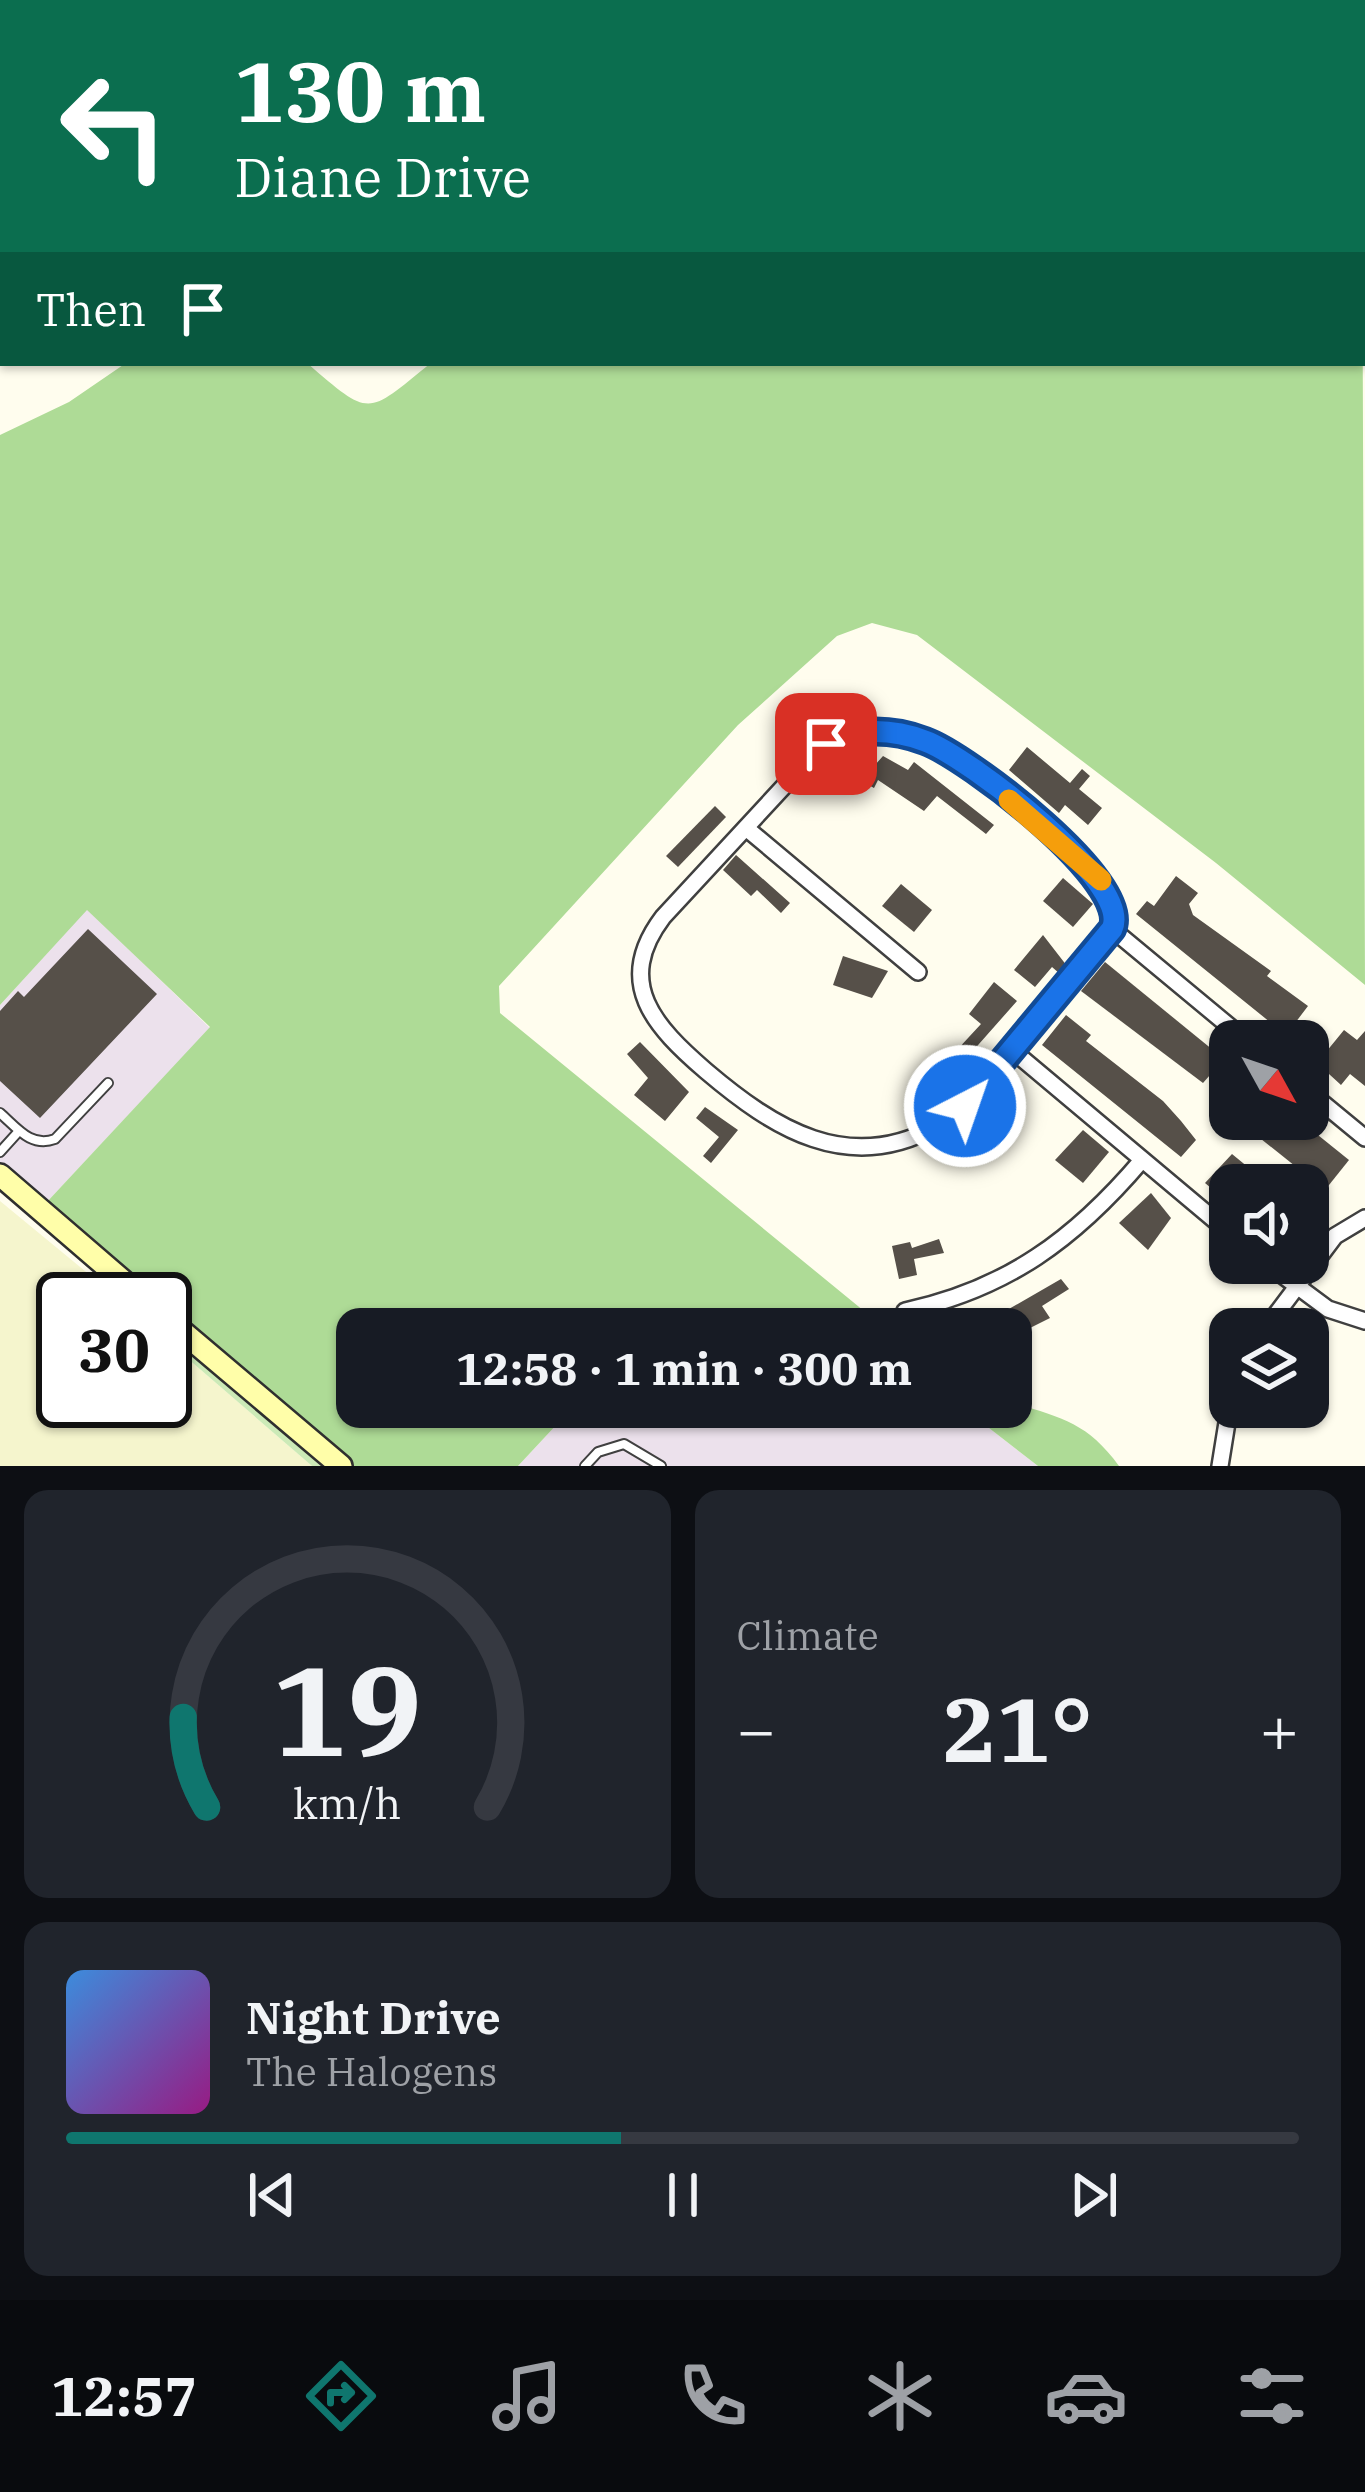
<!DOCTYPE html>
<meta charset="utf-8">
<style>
:root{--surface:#171b24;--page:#20242c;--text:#f1f3f6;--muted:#9ea1a6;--line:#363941;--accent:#0f766e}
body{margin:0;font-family:"IBM Plex Serif",serif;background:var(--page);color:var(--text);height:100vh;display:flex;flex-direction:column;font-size:45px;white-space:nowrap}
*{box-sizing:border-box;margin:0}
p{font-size:39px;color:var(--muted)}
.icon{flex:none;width:66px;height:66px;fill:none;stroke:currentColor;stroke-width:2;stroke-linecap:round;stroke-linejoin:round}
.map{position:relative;height:1466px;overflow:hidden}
.side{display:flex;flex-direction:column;gap:24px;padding:24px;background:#0d0f14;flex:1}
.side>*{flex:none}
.top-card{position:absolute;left:0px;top:0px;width:1365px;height:366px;box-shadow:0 3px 9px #0004;background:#0b6e4f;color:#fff;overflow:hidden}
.needle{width:78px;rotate:130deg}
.fabs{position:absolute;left:1209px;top:1020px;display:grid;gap:24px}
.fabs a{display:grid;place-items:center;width:120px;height:120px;border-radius:24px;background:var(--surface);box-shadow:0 3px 9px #0004;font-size:60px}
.speed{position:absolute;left:36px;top:1272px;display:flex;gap:24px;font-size:60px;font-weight:700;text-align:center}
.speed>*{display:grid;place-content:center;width:156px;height:156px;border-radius:50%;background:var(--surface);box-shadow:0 3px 9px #0004;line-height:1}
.speed .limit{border:6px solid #111;border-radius:18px;background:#fff;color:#111}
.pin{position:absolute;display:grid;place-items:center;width:102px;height:102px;color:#fff;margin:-51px;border-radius:24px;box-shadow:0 6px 18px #0006}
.me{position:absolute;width:132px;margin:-66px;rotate:41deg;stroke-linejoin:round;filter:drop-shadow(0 0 9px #0008)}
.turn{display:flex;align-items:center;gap:42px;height:252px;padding:0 36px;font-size:54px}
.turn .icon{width:156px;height:156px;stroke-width:2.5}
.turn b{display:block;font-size:84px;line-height:102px}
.then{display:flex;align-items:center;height:114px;padding:0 36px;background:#0003;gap:24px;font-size:45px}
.big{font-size:90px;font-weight:700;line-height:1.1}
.side .tile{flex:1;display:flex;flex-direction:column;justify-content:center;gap:18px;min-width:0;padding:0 42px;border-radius:24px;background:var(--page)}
.side .dial{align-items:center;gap:0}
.dial svg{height:312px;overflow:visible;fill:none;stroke:var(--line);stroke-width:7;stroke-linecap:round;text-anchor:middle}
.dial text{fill:var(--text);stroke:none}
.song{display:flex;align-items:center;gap:36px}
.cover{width:144px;height:144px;border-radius:18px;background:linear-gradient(135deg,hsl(210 70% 55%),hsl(310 70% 35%))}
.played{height:12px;border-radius:6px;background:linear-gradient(90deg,var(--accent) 45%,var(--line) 45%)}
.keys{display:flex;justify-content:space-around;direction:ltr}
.heat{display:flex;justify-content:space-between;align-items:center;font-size:66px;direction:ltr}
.side .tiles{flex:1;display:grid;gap:24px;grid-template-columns:1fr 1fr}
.tile:last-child{grid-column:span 2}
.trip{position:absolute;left:336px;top:1308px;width:696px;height:120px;border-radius:24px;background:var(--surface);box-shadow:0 3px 9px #0004;font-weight:700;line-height:120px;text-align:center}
.tabs{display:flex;height:192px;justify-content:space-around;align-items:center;background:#090b0e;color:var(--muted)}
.tabs .icon{width:84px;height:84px}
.tabs .selected{color:var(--accent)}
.tabs b{font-size:54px;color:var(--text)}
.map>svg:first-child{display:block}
.industrial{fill:#ece1ec}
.farmland{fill:#f5f5cd}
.green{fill:#cceab7}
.forest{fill:#aedb96}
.building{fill:#565049}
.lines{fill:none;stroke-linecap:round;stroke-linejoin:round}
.service-casing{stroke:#404040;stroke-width:12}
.minor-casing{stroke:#404040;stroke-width:20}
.secondary-casing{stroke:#2f2f2f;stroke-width:26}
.service{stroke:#fff;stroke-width:8}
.minor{stroke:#fff;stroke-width:15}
.secondary{stroke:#fffea9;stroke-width:21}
.route-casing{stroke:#114b97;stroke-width:30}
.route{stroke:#1a73e8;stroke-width:21}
.slow{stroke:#f59e0b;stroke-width:21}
</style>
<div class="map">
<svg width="1365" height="1466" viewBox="0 0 1365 1466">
<rect width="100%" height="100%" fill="#fffdee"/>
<g class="industrial">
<polygon points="87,909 210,1028 46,1203 0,1165 0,1005"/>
<polygon points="573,1407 715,1407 742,1424 758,1407 962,1407 1038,1466 518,1466"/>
</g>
<polygon class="farmland" points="0,1201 119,1299 63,1299 63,1401 165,1401 165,1339 312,1466 0,1466"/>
<polygon class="green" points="165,1326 329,1466 312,1466 165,1339"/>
<g class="forest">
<path d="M1362 158 1365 985 1216 863 917 635 872 623 837 636 738 725 499 986 500 1013 886 1329H357V1407H573L518 1466H353L165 1305V1299H158L46 1203 210 1027 87 910 0 1005V435L69 402 126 363H307C372 419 366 415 431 363H1362Z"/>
<path d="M1011 1402C1061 1418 1087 1422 1119 1466H1038L962 1407H1011Z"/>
</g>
<g class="building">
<polygon points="1027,747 1070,783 1082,769 1090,776 1079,789 1102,808 1088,825 1065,805 1059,813 1009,770"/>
<polygon points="849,756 875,765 883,756 908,770 914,762 994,825 986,834 937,796 924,811 878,780 874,788 843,771"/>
<polygon points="715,806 726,817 678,867 666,856"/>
<polygon points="736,855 790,903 781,913 757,890 751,896 723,870"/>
<polygon points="1176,876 1198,893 1189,904 1193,915 1271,971 1267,976 1308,1006 1286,1035 1136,914 1147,901 1154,906"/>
<polygon points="1063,878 1093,904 1073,927 1043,901"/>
<polygon points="901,884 932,910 914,932 882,906"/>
<polygon points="88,929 157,994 40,1118 0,1081 0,1011 18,991 24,997"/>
<polygon points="1043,935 1067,966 1060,974 1052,967 1035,987 1014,970"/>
<polygon points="843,956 888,971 872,998 833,985"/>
<polygon points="1105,962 1224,1059 1203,1083 1081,991"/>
<polygon points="994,982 1017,1001 956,1070 950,1065 956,1051 981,1024 969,1014"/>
<polygon points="1066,1015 1091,1035 1086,1041 1163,1101 1181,1121 1196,1140 1181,1157 1042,1045"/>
<polygon points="1344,1030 1357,1040 1365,1031 1365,1086 1350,1074 1341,1085 1317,1063"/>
<polygon points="640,1042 689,1092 665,1121 634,1095 648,1078 627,1054"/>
<polygon points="705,1107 738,1130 711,1163 703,1156 719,1137 696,1118"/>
<polygon points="1236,1119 1298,1119 1349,1160 1325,1190"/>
<polygon points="1083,1130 1109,1152 1083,1183 1055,1160"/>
<polygon points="1232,1154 1260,1177 1253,1185 1230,1185 1230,1204 1205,1183"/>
<polygon points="1151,1193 1171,1218 1148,1250 1119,1223"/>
<polygon points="939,1239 944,1253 914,1259 917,1275 899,1279 892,1246 910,1242 912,1248"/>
<polygon points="1061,1279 1069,1289 1042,1306 1050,1318 1012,1337 1011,1329 943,1329 939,1315 952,1311 956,1325 977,1316 981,1325"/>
</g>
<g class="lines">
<g class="service-casing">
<g id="service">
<path d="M0 1113C17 1128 31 1148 55 1139L108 1083"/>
<polyline points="0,1152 19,1131"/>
<polyline points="585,1466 598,1452 624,1444 661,1466"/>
</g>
</g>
<g class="minor-casing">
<g id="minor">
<polyline points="179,0 182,3"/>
<polyline points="480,0 482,3"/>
<path d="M885 731C904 734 922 738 939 747 983 769 1111 871 1117 919 1102 957 1058 995 1032 1027 1004 1062 977 1104 937 1126 848 1176 773 1128 706 1071 655 1027 613 983 663 917L813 755 838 737Z"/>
<polyline points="746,828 918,972"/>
<polyline points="1112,929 1247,1041"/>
<polyline points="1013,1051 1230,1233"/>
<polyline points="1308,1091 1365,1138"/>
<polyline points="1266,1263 1328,1309 1365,1321"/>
<path d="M905 1311C1007 1289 1075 1239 1142 1160"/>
<polyline points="1265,1329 1335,1236 1365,1218"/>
<polyline points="1220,1466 1230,1404"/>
</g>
</g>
<g class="secondary-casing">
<g id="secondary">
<polyline points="0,1175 144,1299"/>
<polyline points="165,1317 341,1466"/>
</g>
</g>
<use href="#service" class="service"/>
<use href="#minor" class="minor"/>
<use href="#secondary" class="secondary"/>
</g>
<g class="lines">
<g class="route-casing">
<path id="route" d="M826 744C856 727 893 729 925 741 967 756 1134 883 1112 929L965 1106"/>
</g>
<use href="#route" class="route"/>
<polyline class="slow" points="1009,800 1101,880"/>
</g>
</svg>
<div class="fabs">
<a><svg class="needle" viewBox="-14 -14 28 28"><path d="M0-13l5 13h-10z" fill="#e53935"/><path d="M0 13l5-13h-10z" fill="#9ea1a6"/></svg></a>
<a><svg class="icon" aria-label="sound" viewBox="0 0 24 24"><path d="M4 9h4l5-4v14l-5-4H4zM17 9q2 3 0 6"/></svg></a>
<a><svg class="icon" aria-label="layers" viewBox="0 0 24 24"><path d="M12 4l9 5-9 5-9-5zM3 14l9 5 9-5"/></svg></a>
</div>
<div class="speed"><div class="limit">30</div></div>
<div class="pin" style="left:826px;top:744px;background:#d93025"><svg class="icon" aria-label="arrive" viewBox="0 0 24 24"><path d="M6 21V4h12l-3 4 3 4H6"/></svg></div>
<svg class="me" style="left:965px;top:1106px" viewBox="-20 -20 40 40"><circle r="17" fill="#1a73e8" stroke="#fff" stroke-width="3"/><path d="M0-11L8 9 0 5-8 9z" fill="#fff"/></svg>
<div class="trip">12:58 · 1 min · 300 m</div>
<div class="top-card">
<div class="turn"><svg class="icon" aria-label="left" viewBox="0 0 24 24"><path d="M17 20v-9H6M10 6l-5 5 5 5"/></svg><div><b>130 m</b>Diane Drive</div></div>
<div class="then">Then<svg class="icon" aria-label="arrive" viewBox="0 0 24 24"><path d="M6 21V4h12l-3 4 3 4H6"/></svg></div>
</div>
</div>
<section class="side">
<div class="tiles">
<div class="tile dial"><svg viewBox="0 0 100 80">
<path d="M14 69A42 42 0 1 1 86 69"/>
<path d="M14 69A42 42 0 0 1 8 46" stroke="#0f766e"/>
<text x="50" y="56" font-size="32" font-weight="700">19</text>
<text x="50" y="72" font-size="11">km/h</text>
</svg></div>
<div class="tile"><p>Climate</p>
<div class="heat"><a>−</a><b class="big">21°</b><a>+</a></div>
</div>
<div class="tile">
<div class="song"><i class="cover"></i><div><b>Night Drive</b><p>The Halogens</p></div></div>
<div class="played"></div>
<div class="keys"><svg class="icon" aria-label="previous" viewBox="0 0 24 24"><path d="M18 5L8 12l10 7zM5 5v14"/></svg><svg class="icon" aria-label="pause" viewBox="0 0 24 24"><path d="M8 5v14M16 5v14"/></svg><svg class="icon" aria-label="next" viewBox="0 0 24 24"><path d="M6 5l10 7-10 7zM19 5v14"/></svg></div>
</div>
</div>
</section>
<nav class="tabs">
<b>12:57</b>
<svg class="icon selected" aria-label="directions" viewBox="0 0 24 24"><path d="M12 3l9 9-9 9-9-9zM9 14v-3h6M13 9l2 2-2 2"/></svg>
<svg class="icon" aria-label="music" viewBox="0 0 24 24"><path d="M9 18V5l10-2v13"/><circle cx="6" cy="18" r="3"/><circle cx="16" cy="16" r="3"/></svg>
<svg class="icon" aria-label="phone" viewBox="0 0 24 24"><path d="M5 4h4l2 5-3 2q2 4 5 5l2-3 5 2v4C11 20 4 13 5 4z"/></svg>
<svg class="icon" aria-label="climate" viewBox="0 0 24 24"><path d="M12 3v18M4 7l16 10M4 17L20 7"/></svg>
<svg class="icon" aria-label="car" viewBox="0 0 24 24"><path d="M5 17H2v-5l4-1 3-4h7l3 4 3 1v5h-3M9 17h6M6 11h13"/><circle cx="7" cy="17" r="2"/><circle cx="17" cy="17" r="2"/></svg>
<svg class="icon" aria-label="filters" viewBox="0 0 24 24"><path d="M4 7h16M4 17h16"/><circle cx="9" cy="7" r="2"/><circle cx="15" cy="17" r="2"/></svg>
</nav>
